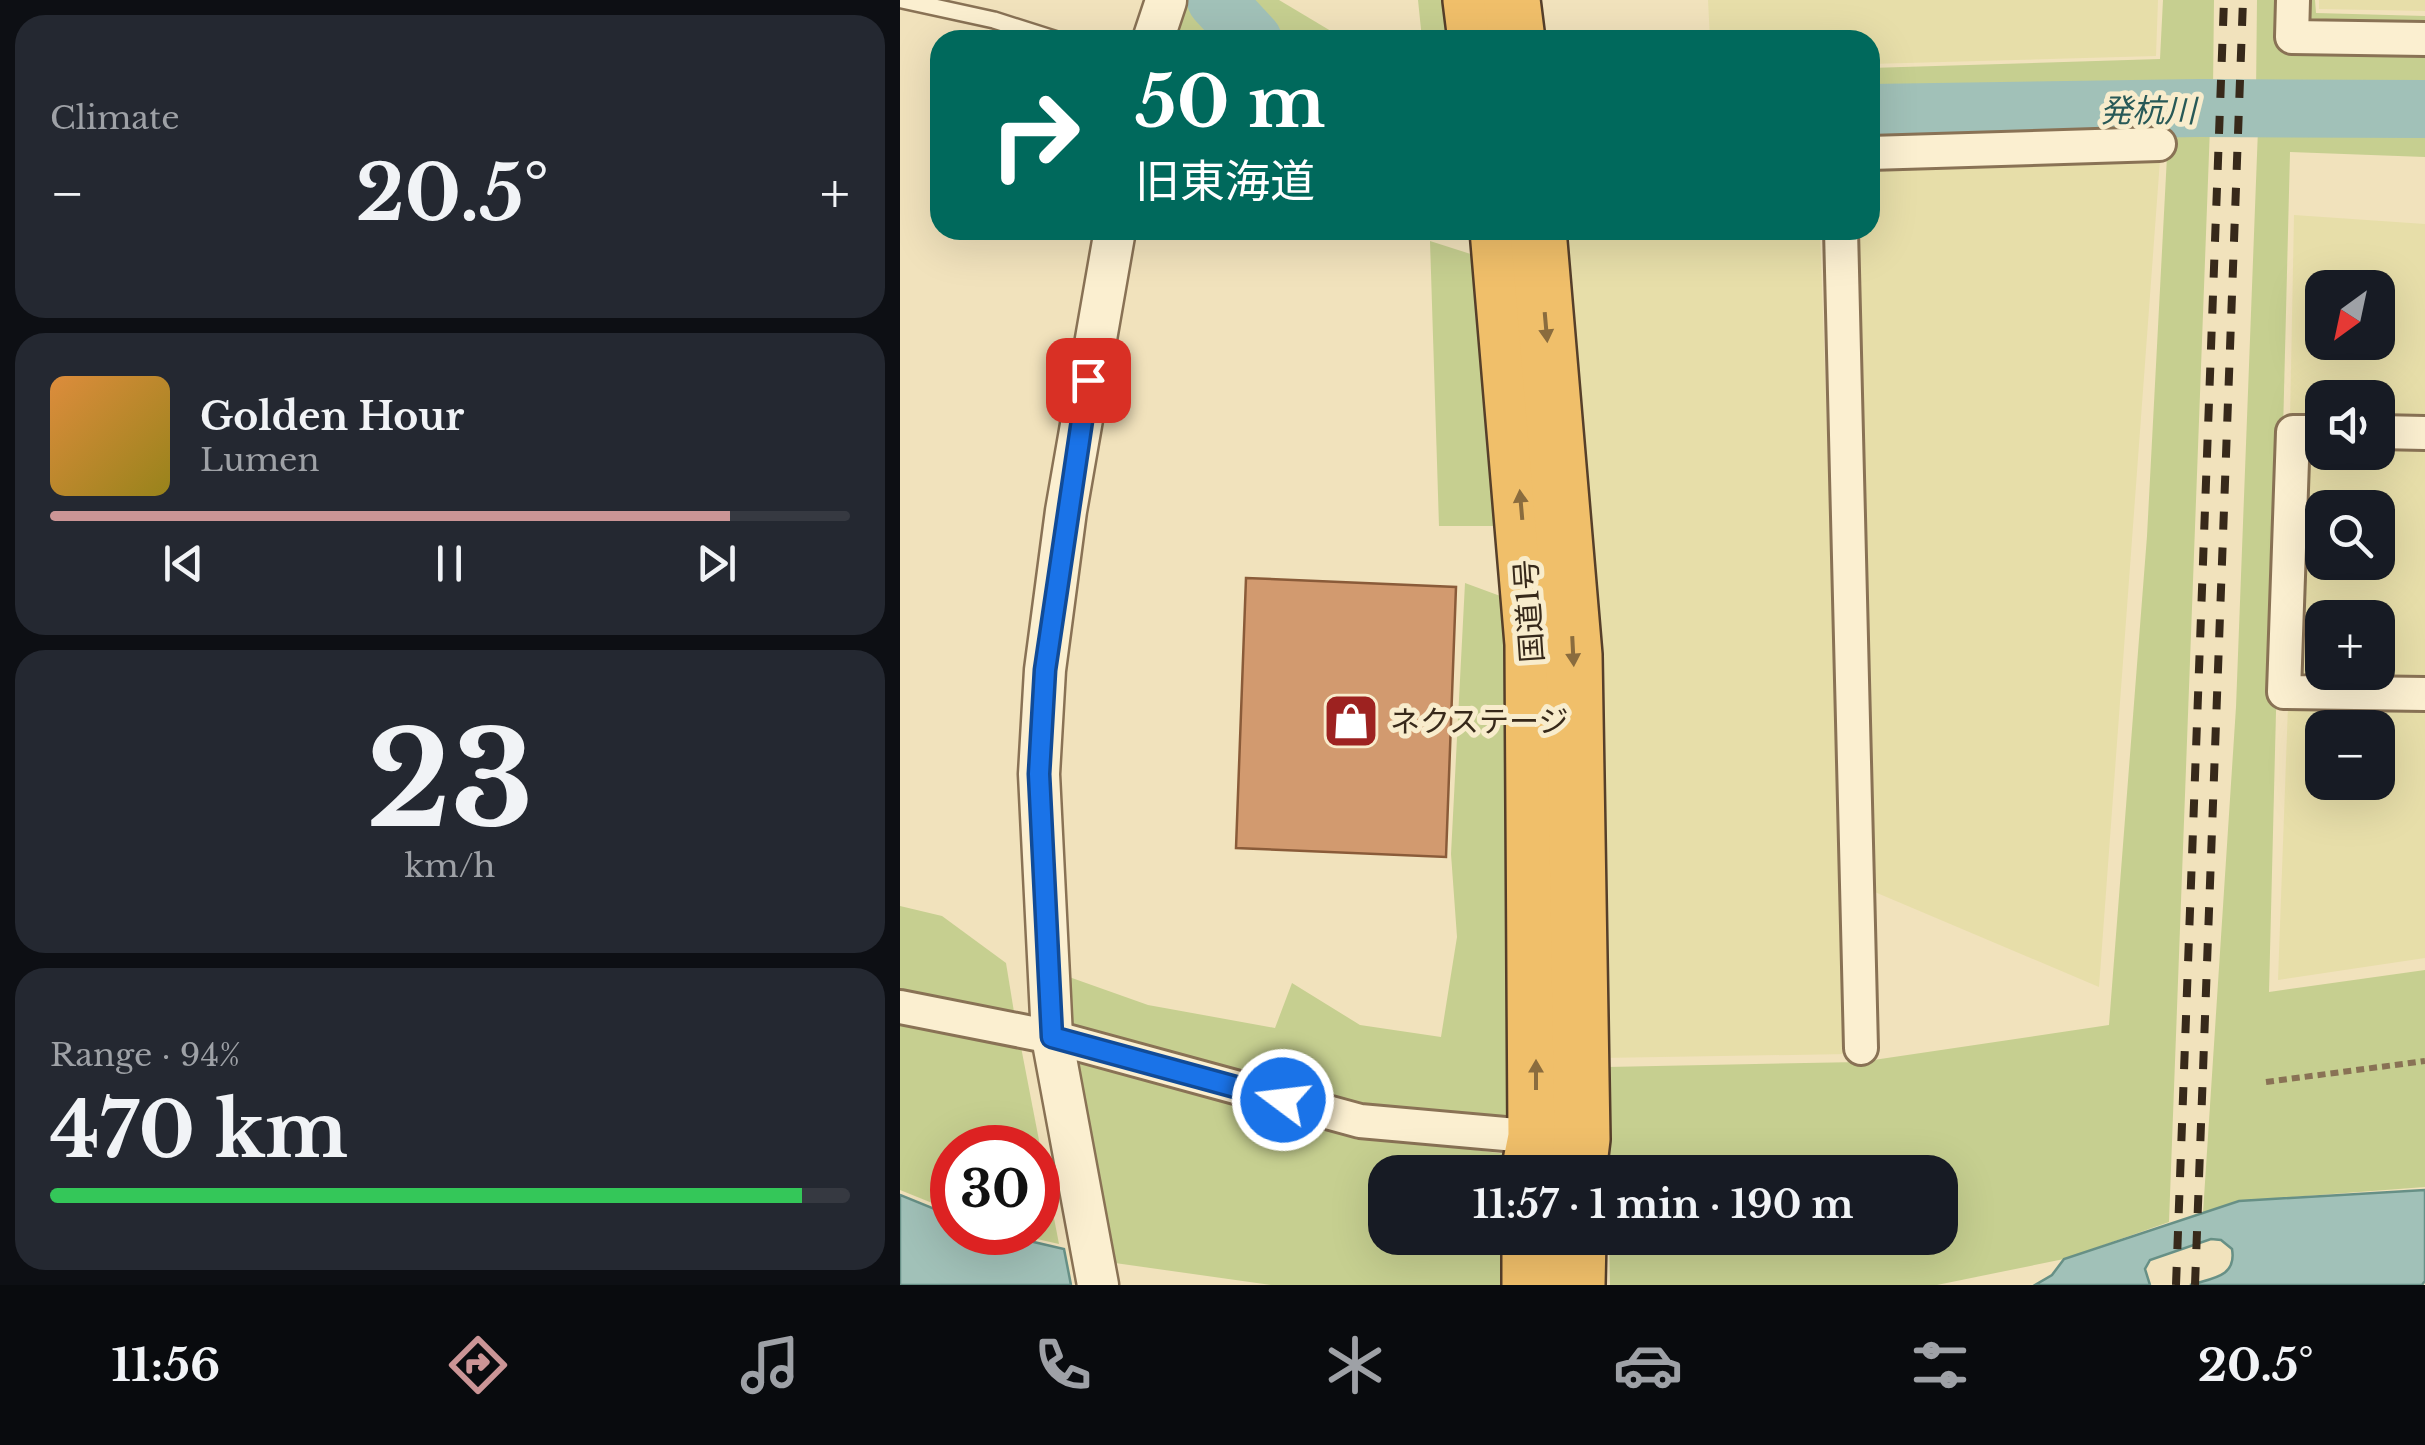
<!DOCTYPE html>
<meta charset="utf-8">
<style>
:root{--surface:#171b24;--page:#242831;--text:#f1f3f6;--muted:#9ea1a6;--line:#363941;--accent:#cb9596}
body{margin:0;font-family:"Libre Baskerville","Noto Sans JP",serif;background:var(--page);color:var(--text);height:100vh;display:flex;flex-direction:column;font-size:38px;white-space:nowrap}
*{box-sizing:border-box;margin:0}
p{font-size:32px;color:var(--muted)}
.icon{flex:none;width:55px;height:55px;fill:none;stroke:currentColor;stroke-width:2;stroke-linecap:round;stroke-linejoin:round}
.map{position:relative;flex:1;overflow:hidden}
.side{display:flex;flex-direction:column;gap:15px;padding:15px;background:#0d0f14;width:900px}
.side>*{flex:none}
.top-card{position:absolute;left:30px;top:30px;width:950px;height:210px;border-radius:30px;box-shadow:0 10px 40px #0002;background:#00695c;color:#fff;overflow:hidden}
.needle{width:65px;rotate:213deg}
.buttons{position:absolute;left:1405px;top:270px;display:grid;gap:20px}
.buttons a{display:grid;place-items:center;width:90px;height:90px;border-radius:20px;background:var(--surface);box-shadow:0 10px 40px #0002;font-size:50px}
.speed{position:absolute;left:30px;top:1125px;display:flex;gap:20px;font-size:50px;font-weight:700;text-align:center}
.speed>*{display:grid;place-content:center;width:130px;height:130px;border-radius:50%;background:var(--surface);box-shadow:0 10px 40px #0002;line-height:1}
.speed .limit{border:15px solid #d22;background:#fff;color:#111}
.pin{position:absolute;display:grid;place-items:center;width:85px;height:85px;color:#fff;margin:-42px;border-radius:20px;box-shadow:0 5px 15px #0006}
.me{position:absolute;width:110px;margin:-55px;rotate:285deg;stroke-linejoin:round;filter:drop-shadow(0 0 8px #0008)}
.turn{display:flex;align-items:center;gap:35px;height:210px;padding:0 40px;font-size:45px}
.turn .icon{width:130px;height:130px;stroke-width:2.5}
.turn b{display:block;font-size:70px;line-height:85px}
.big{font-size:75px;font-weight:800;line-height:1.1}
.side .tile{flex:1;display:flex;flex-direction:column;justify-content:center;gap:15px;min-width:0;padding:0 35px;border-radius:30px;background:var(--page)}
.side .dial{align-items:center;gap:0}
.dial b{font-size:130px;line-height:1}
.song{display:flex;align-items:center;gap:30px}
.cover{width:120px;height:120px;border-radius:15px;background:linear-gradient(135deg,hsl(30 70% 55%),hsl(50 70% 35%))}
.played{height:10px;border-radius:5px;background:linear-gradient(90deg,var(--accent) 85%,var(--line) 85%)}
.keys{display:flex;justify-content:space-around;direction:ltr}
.heat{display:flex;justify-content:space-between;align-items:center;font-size:55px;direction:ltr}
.charge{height:15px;border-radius:8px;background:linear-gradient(90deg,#34c759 94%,var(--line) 0)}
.trip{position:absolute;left:468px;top:1155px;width:590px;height:100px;border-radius:30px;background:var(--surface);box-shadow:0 10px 40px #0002;font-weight:800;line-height:100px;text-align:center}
.tab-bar{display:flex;height:160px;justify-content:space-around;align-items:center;background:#090b0e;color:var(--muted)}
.tab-bar .icon{width:70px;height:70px}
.tab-bar .current{color:var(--accent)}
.tab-bar b{font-size:45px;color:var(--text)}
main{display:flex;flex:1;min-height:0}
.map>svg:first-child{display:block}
.farmland{fill:#e7dea9;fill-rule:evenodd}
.green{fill:#c6cf90}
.water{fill:#a1c1b8;stroke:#679086;stroke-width:2.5}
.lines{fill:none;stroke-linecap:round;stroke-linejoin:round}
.river{stroke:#a1c1b8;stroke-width:58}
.building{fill:#d29a6f;stroke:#8a5b39;stroke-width:2.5}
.service-casing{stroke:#897255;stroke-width:20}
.minor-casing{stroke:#897255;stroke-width:38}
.tertiary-casing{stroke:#897255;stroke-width:45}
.trunk-casing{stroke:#563f2a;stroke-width:60}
.path{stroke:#897255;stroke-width:6;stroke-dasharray:8 5;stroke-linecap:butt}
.service{stroke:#fbefd0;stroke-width:15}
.minor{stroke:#fbefd0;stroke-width:32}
.tertiary{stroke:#fbefd0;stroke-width:40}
.trunk{stroke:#f0bf6a;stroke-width:55}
.rail{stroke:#37291a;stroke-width:8;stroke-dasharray:18 18;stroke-linecap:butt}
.oneway{fill:#8a6c3e}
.route-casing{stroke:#114b97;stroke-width:25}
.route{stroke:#1a73e8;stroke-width:18}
.labels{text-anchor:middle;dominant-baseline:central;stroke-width:10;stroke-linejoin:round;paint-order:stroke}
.street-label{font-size:30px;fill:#37291a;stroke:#f8eccc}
.poi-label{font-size:30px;fill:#37291a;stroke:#f8eccc;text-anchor:start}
.water-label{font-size:32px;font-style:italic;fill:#285957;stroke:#f8eccc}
</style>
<main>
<section class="side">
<div class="tile"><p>Climate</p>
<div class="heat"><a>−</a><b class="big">20.5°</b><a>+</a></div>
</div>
<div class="tile">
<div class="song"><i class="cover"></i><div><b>Golden Hour</b><p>Lumen</p></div></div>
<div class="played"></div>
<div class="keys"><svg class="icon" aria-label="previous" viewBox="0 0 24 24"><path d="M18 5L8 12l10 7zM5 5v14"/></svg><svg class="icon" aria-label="pause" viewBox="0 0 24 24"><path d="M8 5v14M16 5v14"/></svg><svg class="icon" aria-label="next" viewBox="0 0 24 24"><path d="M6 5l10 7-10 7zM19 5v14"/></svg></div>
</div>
<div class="tile dial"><b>23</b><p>km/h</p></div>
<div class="tile"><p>Range · 94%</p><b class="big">470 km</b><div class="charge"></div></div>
</section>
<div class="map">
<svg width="1525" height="1285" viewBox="0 0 1525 1285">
<rect width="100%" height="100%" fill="#f1e2bc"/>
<g class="farmland">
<polygon points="808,0 1258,0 1256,56 970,64 970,40 810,40"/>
<polygon points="1419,0 1525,0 1525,11 1419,9"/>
<polygon points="1260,160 1199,987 970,890 954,230 970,230 970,168"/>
<path d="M1394 215 1525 224V423L1478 422V398H1422V422L1390 421ZM1422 288H1478V342H1422Z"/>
<polygon points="663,230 920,230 949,1054 701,1058"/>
<path d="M1402 445H1422V452H1478V445H1525V683L1399 681ZM1422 508H1478V562H1422ZM1422 618H1478V672H1422Z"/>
<path d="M1388 706 1525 708V958L1378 980ZM1422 728H1478V782H1422Z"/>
</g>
<g class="green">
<polygon points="276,0 291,0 331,40 268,40"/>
<polygon points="333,0 379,0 446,40 370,40"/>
<polygon points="518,0 548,0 553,40 514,40 522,39"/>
<polygon points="1263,0 1314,0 1313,88 970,98 970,68 1260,59"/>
<polygon points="1357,0 1415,0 1416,13 1525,16 1525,83 1426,81 1417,93 1356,93"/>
<polygon points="1268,126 1310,127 1269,1222 1164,1259 1037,1285 710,1285 709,1238 1040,1238 1040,1172 708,1172 707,1067 960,1062 1209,1025 1247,536 1267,156 970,164 970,131"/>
<polygon points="1358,129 1525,133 1525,157 1390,152 1369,992 1525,970 1525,1187 1339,1201 1303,1213 1336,707"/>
<polygon points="530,241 580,257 601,526 539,526"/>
<polygon points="565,583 603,597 614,829 609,1117 452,1105 170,1025 155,972 248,1005 375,1028 392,983 460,1025 541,1037 557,937 551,854"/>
<polygon points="0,906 42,916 106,963 114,1012 0,989"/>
<polygon points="0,1020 121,1047 159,1244 110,1233 138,1232 138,1148 52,1148 52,1211 0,1190"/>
<polygon points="175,1061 453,1134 606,1154 606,1172 485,1172 485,1238 606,1238 605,1285 371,1285 215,1263"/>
</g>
<g class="water">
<path d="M1525 1190V1281L1522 1285H1290C1312 1278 1337 1277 1332 1249L1321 1240 1311 1239 1250 1260 1245 1269 1250 1285H1135L1152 1275 1164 1259 1339 1201Z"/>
<polygon points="0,1195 52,1216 52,1232 95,1233 164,1249 171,1285 0,1285"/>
</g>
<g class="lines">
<g class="river">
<polyline points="316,0 353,40"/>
<polyline points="970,113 1300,108 1525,109"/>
</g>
</g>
<polygon class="building" points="346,578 556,587 546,857 336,848"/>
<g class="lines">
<g class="service-casing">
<polyline id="service" points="2,0 94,20 157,40"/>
</g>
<g class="minor-casing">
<g id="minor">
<polyline points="1393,0 1392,37 1525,39"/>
<polyline points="970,153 1259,144"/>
<polyline points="941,230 961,1048"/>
<polyline points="1422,432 1393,432 1384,692 1525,694"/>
<polyline points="1478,432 1525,433"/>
<polyline points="0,1007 152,1037 460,1121 650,1138"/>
</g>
</g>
<g class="tertiary-casing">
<g id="tertiary">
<polyline points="253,40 266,1"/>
<polyline points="198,1285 152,1037 139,774 145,670 166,511 215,230"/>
</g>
</g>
<g class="trunk-casing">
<g id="trunk">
<polyline points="571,0 576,40"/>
<polyline points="612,0 617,40"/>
<polyline points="598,230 633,644 636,1137 629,1172"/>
<polyline points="638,230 674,655 682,1139 678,1172"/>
<polyline points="630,1238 630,1285"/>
<polyline points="677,1285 678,1238"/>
</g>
</g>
<polyline class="path" points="1366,1082 1525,1061"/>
<use href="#service" class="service"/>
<use href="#minor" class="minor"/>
<use href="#tertiary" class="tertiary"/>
<use href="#trunk" class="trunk"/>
<g class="rail">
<polyline points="1276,1285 1324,0"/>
<polyline points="1295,1285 1343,0"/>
</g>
</g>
<defs><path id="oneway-solid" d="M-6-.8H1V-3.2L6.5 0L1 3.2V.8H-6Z" transform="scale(2.5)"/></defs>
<g class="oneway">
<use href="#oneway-solid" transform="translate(646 327) rotate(85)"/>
<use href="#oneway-solid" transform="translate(621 505) rotate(-95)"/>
<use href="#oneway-solid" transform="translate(673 651) rotate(87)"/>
<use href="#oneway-solid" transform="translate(636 1075) rotate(-90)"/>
</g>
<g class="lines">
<g class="route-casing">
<polyline id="route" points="188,380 145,670 139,774 152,1037 383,1100"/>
</g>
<use href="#route" class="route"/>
</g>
<defs>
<g id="shop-square" transform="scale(2.875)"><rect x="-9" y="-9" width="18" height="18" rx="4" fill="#9d2220" stroke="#f8eccc"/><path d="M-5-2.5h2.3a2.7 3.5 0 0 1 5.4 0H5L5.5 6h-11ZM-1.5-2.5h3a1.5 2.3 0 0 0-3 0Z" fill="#fff"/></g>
</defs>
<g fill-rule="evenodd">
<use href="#shop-square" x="451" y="721"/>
</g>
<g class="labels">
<g class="street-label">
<text transform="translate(629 611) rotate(-94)">国道1号</text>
</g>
<g class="poi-label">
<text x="490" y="721">ネクステージ</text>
</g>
<g class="water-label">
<text x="1248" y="111">発杭川</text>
</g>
</g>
</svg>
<div class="buttons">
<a><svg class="needle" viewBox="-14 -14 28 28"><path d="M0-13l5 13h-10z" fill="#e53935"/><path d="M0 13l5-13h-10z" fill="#9ea1a6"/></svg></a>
<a><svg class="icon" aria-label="sound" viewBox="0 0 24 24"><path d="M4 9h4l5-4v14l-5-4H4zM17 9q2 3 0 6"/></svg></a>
<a><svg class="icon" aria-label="search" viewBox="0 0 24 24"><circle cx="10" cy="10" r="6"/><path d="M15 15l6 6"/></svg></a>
<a>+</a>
<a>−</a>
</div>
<div class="speed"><div class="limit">30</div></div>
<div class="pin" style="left:188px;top:380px;background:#d93025"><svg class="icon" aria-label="arrive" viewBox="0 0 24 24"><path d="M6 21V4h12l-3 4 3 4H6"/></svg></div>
<svg class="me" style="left:383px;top:1100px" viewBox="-20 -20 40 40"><circle r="17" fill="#1a73e8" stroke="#fff" stroke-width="3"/><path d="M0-11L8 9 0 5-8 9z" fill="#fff"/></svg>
<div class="trip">11:57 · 1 min · 190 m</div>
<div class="top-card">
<div class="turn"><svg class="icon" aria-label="right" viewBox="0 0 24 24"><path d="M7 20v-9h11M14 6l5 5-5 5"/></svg><div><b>50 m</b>旧東海道</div></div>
</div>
</div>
</main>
<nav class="tab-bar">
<b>11:56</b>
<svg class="icon current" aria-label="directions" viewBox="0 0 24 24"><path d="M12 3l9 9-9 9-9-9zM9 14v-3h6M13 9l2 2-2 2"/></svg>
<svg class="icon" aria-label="music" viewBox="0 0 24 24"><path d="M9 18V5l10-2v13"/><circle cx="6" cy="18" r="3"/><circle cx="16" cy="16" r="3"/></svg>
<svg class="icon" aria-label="phone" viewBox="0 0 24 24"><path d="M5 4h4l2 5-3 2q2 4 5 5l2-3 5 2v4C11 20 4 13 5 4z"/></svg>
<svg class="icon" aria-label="climate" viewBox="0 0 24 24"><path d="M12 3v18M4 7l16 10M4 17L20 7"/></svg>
<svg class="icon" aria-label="car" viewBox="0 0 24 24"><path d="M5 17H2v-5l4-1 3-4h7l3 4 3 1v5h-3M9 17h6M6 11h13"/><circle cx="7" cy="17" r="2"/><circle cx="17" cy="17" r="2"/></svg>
<svg class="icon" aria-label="filters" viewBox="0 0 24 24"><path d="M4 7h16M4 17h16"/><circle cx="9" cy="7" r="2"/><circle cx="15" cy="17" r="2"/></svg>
<b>20.5°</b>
</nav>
